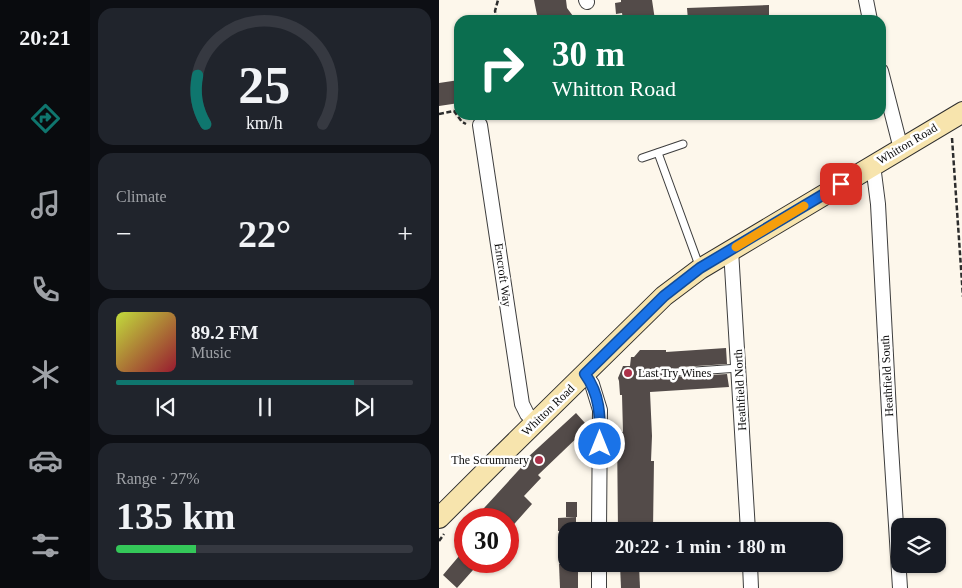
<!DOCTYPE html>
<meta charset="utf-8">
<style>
:root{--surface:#171b24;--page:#20242c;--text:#f1f3f6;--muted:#9ea1a6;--line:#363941;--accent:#0f766e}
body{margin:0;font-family:Georgia,serif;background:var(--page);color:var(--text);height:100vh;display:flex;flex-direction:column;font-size:19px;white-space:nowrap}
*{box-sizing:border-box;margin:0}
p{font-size:16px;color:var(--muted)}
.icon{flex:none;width:28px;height:28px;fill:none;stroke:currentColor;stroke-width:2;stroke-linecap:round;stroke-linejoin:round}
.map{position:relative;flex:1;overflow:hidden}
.panel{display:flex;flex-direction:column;gap:8px;padding:8px;background:#0d0f14;width:349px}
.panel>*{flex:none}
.banner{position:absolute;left:15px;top:15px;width:432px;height:105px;border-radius:15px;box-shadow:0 1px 4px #0004;background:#0b6e4f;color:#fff;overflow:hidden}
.controls{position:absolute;left:452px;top:518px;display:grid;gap:10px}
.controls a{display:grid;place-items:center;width:55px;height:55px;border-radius:10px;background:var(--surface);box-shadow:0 1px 4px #0004;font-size:25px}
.speed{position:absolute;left:15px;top:508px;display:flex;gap:10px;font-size:25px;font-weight:700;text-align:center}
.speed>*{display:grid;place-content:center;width:65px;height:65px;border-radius:50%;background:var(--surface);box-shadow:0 1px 4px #0004;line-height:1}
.speed .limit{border:8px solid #d22;background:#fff;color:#111}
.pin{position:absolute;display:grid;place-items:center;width:42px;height:42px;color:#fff;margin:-21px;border-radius:10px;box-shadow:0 2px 8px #0006}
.me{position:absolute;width:55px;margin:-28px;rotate:0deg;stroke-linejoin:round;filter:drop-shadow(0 0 4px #0008)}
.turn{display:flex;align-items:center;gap:18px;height:105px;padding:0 15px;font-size:22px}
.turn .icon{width:65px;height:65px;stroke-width:2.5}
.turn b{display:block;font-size:35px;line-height:42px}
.big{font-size:38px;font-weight:600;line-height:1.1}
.panel .card{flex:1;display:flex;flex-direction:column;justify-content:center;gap:8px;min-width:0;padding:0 18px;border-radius:15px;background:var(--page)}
.panel .dial{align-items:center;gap:0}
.dial svg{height:130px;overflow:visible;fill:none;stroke:var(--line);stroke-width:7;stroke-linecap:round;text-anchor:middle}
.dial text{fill:var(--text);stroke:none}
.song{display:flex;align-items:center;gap:15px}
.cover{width:60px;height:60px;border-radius:8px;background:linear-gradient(135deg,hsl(70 70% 55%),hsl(350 70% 35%))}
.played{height:5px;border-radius:2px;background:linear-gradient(90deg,var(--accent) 80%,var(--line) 80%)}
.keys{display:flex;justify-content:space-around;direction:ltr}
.heat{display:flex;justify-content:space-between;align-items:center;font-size:28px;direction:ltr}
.charge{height:8px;border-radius:4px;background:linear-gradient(90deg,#34c759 27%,var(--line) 0)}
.trip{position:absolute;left:119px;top:522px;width:285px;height:50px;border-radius:15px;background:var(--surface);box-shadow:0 1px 4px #0004;font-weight:600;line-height:50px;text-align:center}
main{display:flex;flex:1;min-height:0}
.menu{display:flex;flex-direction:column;width:90px;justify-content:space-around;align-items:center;background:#090b0e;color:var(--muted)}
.menu .icon{width:35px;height:35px}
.menu .on{color:var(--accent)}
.menu b{font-size:22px;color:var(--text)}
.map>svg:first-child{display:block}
.building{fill:#534b49}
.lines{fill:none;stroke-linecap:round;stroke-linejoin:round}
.service-casing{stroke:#3e3e3e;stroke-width:9}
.minor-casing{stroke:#3e3e3e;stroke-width:16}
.secondary-casing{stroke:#2d2d2d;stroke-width:22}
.path{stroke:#2d2d2d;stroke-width:2.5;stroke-dasharray:5 2.5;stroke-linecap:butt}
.service{stroke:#fff;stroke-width:7}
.minor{stroke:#fff;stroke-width:14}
.secondary{stroke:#f7e4ad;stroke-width:20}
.route-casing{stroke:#114b97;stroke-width:12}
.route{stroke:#1a73e8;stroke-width:9}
.slow{stroke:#f59e0b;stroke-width:9}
.poi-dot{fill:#ad324a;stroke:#fff;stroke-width:2}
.labels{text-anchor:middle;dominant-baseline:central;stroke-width:5;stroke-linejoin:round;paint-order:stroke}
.street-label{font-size:12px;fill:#0b0b0b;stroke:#fff}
.poi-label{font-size:12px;fill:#0b0b0b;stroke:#fff;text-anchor:start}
</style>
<main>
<nav class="menu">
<b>20:21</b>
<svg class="icon on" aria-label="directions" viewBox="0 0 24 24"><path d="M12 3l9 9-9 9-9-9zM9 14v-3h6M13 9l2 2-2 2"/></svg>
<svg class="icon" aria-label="music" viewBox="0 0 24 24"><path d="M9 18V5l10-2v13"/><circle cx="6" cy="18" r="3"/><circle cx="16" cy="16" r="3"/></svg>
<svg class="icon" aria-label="phone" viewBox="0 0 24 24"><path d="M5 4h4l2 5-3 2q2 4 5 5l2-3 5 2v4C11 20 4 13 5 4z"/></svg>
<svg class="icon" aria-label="climate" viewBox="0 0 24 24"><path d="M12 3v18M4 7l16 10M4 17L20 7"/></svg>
<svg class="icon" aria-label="car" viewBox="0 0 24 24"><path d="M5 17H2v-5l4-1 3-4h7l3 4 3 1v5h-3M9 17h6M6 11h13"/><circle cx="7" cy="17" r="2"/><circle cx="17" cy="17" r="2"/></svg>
<svg class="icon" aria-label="filters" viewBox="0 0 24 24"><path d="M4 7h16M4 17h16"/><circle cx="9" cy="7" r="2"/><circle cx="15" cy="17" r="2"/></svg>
</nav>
<section class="panel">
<div class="card dial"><svg viewBox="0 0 100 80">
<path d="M14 69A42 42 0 1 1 86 69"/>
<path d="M14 69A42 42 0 0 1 9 39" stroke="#0f766e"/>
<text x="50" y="56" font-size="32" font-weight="700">25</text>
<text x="50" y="72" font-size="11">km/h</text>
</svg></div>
<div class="card"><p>Climate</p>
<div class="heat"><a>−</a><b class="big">22°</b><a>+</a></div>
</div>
<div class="card">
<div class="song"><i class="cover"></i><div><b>89.2 FM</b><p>Music</p></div></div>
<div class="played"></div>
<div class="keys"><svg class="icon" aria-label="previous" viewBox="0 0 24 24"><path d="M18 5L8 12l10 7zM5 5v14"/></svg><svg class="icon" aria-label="pause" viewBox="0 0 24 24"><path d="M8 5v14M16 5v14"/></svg><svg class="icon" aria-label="next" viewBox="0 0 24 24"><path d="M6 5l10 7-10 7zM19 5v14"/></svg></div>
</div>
<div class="card"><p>Range · 27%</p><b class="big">135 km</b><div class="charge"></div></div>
</section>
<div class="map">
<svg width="524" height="588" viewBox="0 0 524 588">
<rect width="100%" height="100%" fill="#fdf7eb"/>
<g class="building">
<polygon points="95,0 127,0 128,8 137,20 99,20"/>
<polygon points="182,0 213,0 216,20 184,20 183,13 177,14 176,3 182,2"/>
<polygon points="330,5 330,20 249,20 248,8"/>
<polygon points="20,80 20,103 0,106 0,83"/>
<polygon points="287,348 288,364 242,367 239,368 237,372 238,375 242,377 288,374 290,387 211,392 213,436 212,461 215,461 214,529 203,529 203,531 179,531 178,431 184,432 183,395 181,395 180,381 179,378 184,366 191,366 192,357 195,357 201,350 227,350 227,352"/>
<polygon points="137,413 146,423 147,427 145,431 99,475 102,478 85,496 93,504 69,531 69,519 35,519 89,460 88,458"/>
<rect x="127" y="502" width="11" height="15"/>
<polygon points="137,517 137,531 119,531 119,518"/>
<polygon points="26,549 26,561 42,561 18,588 4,575"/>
<polygon points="120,564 139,564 139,588 121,588"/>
<polygon points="181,565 200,565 201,588 182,588"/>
</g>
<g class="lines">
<g class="service-casing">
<g id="service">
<polyline points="219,153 261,268"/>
<polyline points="203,158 244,144"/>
<polyline points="242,372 300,368"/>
</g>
</g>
<g class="minor-casing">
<g id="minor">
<polyline points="147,0 148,2"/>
<polyline points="427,0 431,20"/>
<polyline points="442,71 462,149"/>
<polyline points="41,125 83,404 88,414 95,422"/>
<polyline points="434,165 439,204 451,431 461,588"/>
<polyline points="292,250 309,531"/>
<polyline points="146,374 153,384 161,410 160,531"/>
<polyline points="311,564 312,588"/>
<polyline points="160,588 160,564"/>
</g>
</g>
<g class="secondary-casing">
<polyline id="secondary" points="0,518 62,456 225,296 261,269 524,112"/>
</g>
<g class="path">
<polyline points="58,20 56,11 59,0"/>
<polyline points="0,114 15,111 23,122 27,124"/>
<polyline points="513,138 524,297"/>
<polyline points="0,541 5,534"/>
</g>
<use href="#service" class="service"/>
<use href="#minor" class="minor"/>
<use href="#secondary" class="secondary"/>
</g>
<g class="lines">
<g class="route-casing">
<path id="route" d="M161 444C161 418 162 396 146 374L225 296 261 268 402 184"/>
</g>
<use href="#route" class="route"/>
<polyline class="slow" points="297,247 365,206"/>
</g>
<g class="poi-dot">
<circle cx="189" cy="373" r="5"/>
<circle cx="100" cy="460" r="5"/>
</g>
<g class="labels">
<g class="street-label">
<text transform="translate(468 144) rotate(-31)">Whitton Road</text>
<text transform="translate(64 275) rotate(82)">Erncroft Way</text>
<text transform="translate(448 376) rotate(-93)">Heathfield South</text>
<text transform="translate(301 390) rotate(-93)">Heathfield North</text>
<text transform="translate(109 410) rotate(-44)">Whitton Road</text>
</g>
<g class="poi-label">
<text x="199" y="373">Last Try Wines</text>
<text x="90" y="460" text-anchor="end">The Scrummery</text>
</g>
</g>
</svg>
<div class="controls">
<a><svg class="icon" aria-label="layers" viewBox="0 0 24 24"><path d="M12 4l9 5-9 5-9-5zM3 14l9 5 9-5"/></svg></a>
</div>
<div class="speed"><div class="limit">30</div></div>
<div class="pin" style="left:402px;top:184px;background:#d93025"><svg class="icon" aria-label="arrive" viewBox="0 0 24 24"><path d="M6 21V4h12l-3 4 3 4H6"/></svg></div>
<svg class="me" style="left:161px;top:444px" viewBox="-20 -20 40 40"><circle r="17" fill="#1a73e8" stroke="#fff" stroke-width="3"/><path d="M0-11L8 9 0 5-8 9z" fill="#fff"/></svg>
<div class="trip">20:22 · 1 min · 180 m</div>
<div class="banner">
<div class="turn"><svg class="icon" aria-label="right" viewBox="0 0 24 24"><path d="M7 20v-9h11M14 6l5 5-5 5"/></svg><div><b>30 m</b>Whitton Road</div></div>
</div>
</div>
</main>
